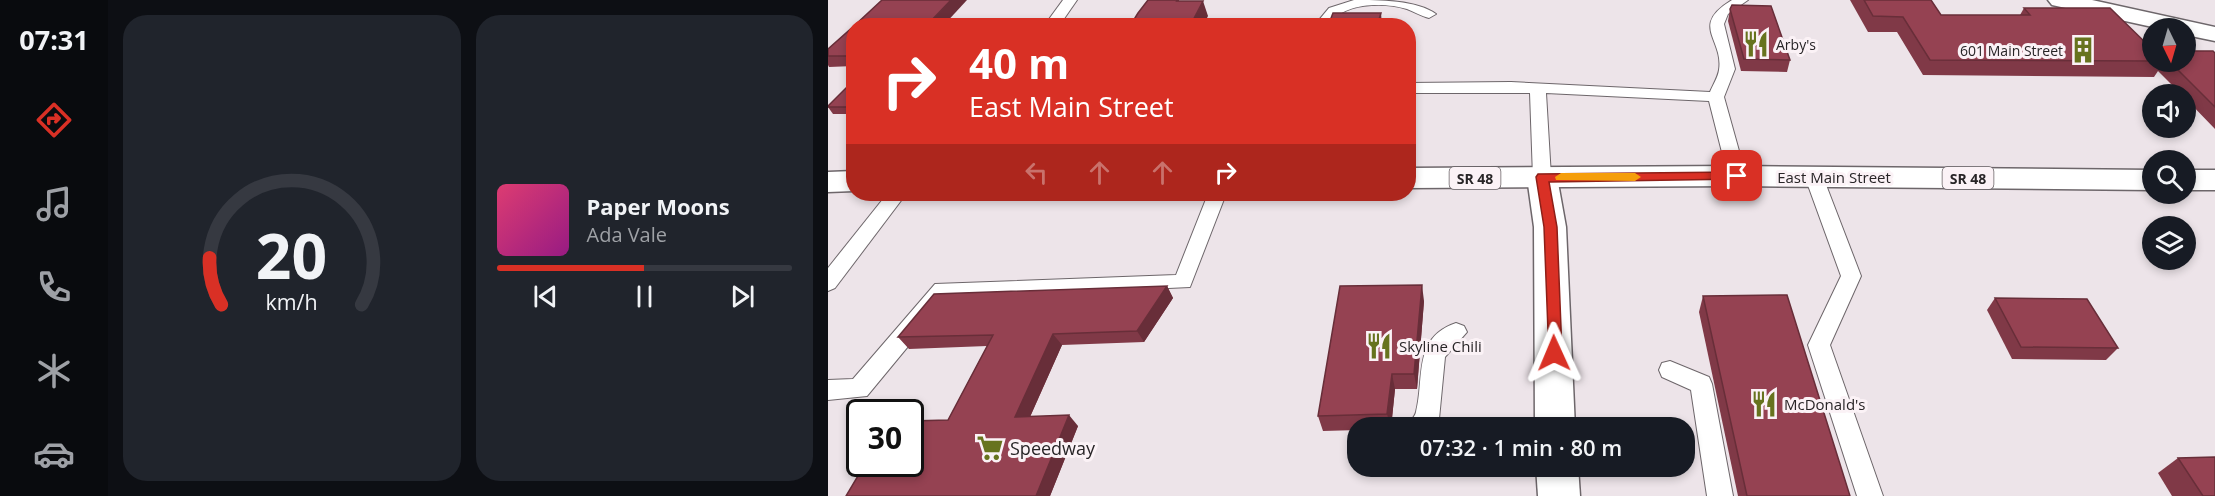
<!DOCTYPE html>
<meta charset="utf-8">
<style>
:root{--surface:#171b24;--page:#20242c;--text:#f1f3f6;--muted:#9ea1a6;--line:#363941;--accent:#d93025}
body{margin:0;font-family:"Open Sans",sans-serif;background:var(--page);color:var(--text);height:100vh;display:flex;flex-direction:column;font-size:22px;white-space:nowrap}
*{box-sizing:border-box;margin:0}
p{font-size:20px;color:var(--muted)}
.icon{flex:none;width:33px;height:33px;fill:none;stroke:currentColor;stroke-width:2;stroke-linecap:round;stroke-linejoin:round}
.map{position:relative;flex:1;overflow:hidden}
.drawer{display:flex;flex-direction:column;gap:15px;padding:15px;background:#0d0f14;width:720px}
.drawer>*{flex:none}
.guide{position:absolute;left:18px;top:18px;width:570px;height:183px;border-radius:24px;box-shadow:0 3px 9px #0003;background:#d93025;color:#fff;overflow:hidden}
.needle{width:39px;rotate:175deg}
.fabs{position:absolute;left:1314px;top:18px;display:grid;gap:12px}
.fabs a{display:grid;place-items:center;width:54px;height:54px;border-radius:50%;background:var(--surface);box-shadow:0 3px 9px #0003;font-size:30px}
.speed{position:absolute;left:18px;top:399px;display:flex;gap:12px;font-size:30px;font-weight:700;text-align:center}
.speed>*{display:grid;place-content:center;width:78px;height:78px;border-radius:50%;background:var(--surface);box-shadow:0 3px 9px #0003;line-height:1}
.speed .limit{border:3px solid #111;border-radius:9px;background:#fff;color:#111}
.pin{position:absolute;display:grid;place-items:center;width:51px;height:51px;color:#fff;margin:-26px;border-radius:12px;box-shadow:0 3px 9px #0006}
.me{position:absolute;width:66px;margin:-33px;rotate:359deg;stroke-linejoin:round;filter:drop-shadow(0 0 4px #0008)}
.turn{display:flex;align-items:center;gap:21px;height:126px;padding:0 24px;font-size:27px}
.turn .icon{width:78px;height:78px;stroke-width:2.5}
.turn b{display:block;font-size:42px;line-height:51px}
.lanes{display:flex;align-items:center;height:57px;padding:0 24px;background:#0003;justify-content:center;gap:30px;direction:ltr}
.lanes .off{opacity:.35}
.drawer .widget{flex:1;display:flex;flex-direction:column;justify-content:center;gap:9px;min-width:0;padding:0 21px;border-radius:24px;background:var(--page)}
.drawer .dial{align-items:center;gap:0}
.dial svg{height:156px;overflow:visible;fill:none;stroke:var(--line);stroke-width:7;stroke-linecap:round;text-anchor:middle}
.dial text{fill:var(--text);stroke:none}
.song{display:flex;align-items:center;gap:18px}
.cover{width:72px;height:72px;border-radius:9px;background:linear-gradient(135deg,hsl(340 70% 55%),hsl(310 70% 35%))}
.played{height:6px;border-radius:3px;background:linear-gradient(90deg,var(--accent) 50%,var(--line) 50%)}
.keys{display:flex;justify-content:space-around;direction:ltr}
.drawer .tiles{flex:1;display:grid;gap:15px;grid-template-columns:repeat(2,1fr)}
.trip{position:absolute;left:519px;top:417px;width:348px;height:60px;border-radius:24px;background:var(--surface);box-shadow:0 3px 9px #0003;font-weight:600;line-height:60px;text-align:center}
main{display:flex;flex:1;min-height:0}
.tabs{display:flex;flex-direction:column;width:108px;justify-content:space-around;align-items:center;background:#090b0e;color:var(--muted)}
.tabs .icon{width:42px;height:42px}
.tabs .selected{color:var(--accent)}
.tabs b{font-size:27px;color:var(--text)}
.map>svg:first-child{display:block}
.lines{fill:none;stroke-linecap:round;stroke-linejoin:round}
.service-casing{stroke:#6d666a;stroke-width:2}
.minor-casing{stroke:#6d666a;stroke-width:3}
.primary-casing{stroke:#6d666a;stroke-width:3}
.service{fill:#fff;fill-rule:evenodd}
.minor{fill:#fff;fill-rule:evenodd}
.primary{fill:#fff;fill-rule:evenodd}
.wall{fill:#803947}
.shaded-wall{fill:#682e39}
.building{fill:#954252;stroke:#682e39;stroke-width:1.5}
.route{fill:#d93025;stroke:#8d1f18;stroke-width:1.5}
.slow{fill:#f59e0b}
.labels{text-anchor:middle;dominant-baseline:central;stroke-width:6;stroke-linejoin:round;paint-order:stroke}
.far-poi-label{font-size:14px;fill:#282527;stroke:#fbf2f6;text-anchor:start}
.shield{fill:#fbf2f6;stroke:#676265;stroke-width:1.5}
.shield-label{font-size:14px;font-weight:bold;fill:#282527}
.street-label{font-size:15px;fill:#282527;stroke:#fbf2f6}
.poi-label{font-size:15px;fill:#282527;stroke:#fbf2f6;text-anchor:start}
.near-poi-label{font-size:18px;fill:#282527;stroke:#fbf2f6;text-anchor:start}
</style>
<main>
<nav class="tabs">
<b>07:31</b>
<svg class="icon selected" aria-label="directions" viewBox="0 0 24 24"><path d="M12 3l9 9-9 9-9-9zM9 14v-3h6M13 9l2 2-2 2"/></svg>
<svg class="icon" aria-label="music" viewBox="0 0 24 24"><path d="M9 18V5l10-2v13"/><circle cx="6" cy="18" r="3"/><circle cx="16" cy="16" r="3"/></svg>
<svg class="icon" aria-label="phone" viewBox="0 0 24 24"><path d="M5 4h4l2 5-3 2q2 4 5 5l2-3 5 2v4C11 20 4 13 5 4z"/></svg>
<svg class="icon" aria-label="climate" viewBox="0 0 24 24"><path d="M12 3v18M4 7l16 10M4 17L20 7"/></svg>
<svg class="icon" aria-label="car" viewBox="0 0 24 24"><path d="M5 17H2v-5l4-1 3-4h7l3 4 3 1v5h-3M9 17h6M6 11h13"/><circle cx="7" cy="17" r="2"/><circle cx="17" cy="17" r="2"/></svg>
</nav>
<section class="drawer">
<div class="tiles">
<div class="widget dial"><svg viewBox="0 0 100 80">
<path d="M14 69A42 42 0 1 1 86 69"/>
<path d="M14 69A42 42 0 0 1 8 45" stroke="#d93025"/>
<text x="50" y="56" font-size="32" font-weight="700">20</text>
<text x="50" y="72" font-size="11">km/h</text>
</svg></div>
<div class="widget">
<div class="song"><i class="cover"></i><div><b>Paper Moons</b><p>Ada Vale</p></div></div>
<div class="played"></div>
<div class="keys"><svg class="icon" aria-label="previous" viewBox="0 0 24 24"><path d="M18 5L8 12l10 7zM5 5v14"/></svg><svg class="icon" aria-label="pause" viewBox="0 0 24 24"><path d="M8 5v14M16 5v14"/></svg><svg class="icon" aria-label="next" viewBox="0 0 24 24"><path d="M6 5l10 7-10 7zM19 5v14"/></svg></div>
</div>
</div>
</section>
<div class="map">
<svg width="1387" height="496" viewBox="0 0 1387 496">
<rect width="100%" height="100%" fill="#ede4e9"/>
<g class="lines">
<g class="service-casing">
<g id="service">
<polygon points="235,0 249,0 231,26 216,26"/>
<path d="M526 0C551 0 589 0 608 14L601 18C593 16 587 12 579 9 556 2 514 2 500 26H486L501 8Z"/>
<path d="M904 0H920L900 14 896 24 907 69 896 97 918 176 915 180 909 182 900 176 881 101 718 93 723 177 714 183 705 177 702 93H580V83L683 82 882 92C885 85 890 77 891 70 896 39 861 26 904 0Z"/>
<polygon points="986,171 995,177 1033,276 1002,345 1055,496 1029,496 980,345 1013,276 977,177"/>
<polygon points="59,194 78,194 7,288 0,291 0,268"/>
<polygon points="380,194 398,194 362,287 120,298 39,396 0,400 0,380 25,379 107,284 348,275"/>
<path d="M628 323 636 326 639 332 617 357 611 419 607 426 578 428C581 422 587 417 588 412 597 378 584 338 628 323Z"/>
<polygon points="842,361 881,377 884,384 905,496 879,496 863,390 834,377 831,370 834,363"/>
</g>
</g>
<g class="minor-casing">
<g id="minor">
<polygon points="1220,0 1264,0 1387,27 1387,41 1358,35 1358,28 1329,28 1224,5"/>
<polygon points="714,167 725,170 729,177 738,227 747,428 707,428 706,227 699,177 703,170"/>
<polygon points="708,466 750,466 752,496 710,496"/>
</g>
</g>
<g class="primary-casing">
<g id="primary">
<polygon points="909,166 1324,170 1324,190 909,186 580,188 580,168"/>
<rect x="1358" y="170" width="29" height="20"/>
<polygon points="26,171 26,191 0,192 0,172"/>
</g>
</g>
<use href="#service" class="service"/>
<use href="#minor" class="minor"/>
<use href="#primary" class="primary"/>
</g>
<g class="wall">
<polygon points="1022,0 1103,0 1113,15 1192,15 1196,8 1324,62 1358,62 1387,53 1387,129 1358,99 1358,94 1353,94 1330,71 1326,77 1095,75 1069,32 1040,32"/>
<polygon points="902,9 962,60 959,72 913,71 900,21"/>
<polygon points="26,26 26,66 1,67 0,65 0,49"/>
<polygon points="26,80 26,114 5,114 0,107"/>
<polygon points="339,286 345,298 316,342 234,345 202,417 250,426 222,496 18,496 120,420 159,346 81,349 70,337"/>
<polygon points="875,296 1022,496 910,496 871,312"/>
<polygon points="1167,298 1290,348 1278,360 1184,359 1159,310"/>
<polygon points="596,301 589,389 567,389 563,428 530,428 530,430 495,431 490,416"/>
<polygon points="1350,458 1387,496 1344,496 1330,473"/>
</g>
<g class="shaded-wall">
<polygon points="123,0 139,0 115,26 98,26"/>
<polygon points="375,1 380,16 375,26 362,26"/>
<polygon points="553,13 554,26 549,26"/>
<polygon points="594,285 596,301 589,389 586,374"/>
<polygon points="339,286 345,298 316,342 309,331"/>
<polygon points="225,334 234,345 197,428 187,417"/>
<polygon points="564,374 567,389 563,428 559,414"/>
<polygon points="241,415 250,426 222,496 208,496"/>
</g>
<g class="building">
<polygon points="54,0 123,0 98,26 26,26"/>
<polygon points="320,0 350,0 349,1 375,1 362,26 302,26 310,13"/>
<polygon points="1036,0 1103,0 1113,15 1202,15 1196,8 1282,8 1324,49 1324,61 1102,60 1075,17 1045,16"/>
<polygon points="904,5 943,6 962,60 916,59 902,9"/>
<polygon points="505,13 553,13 549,26 500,26"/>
<polygon points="26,26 26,56 0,56 0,49"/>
<polygon points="1358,51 1385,51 1387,53 1387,107 1342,62 1358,62"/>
<polygon points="26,80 26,107 0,107 0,106"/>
<polygon points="594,285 586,374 564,374 559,414 490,416 512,286"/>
<polygon points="339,286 309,331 225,334 187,417 241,415 208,496 18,496 37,464 82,464 82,421 120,420 165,335 70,337 106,294"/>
<polygon points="959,295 1022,496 919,496 875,296"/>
<polygon points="1167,298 1259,299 1290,348 1193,347"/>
<polygon points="1387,457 1387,496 1375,496 1350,458"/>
</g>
<polygon class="route" points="909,172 915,176 913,179 721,182 729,227 734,353 726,359 721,357 716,227 708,177 710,174"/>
<polygon class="slow" points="733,173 807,173 813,177 807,181 728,180 727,177"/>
<defs>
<g id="restaurant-bare" transform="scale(2.07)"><path d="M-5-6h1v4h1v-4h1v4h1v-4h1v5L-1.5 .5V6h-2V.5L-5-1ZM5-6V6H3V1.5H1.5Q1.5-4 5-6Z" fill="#67731e" stroke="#fbf2f6" stroke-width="2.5" paint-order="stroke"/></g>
<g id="building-bare" transform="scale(2.07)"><path d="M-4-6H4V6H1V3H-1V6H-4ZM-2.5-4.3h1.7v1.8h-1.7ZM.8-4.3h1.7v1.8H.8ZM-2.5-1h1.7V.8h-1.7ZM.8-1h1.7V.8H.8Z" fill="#67731e" stroke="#fbf2f6" stroke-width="2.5" paint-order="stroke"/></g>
<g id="supermarket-bare" transform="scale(2.07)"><path d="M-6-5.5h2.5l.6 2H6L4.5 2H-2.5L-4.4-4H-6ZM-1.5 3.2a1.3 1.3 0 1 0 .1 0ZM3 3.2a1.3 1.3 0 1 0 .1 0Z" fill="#67731e" stroke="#fbf2f6" stroke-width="2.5" paint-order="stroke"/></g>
</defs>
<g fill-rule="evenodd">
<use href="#restaurant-bare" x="928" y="44"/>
<use href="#building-bare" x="1255" y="50"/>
<use href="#restaurant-bare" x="551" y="346"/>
<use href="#restaurant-bare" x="936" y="404"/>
<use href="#supermarket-bare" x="162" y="448"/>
</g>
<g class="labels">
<g class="far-poi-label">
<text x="948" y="44">Arby's</text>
<text x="1235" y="50" text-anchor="end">601 Main Street</text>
</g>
<g class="shield">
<rect x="621.5" y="167" width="51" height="22" rx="4.5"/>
<rect x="1114.5" y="167" width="51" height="22" rx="4.5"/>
</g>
<g class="shield-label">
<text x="647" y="178">SR 48</text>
<text x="1140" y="178">SR 48</text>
</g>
<g class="street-label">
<text x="1006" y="177">East Main Street</text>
</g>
<g class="poi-label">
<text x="571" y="346">Skyline Chili</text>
<text x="956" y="404">McDonald's</text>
</g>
<g class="near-poi-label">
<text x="182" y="448">Speedway</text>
</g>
</g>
</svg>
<div class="fabs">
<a><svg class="needle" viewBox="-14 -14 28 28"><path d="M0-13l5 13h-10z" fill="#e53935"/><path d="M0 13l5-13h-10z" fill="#9ea1a6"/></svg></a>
<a><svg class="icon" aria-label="sound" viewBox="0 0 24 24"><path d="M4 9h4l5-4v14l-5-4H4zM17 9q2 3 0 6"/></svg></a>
<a><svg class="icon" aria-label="search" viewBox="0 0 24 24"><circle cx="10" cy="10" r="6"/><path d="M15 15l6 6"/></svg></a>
<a><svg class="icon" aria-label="layers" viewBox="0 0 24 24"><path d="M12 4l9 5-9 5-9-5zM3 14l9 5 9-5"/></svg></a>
</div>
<div class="speed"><div class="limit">30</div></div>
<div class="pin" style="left:909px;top:176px;background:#d93025"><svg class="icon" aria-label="arrive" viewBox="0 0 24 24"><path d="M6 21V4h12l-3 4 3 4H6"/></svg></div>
<svg class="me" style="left:726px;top:353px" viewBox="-20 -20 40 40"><path d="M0-17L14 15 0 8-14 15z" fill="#d93025" stroke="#fff" stroke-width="4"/></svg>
<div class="trip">07:32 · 1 min · 80 m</div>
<div class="guide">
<div class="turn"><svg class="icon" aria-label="right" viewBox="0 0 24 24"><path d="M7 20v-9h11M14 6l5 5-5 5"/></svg><div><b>40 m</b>East Main Street</div></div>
<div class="lanes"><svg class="icon off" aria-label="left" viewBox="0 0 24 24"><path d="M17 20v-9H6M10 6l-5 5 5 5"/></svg><svg class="icon off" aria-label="ahead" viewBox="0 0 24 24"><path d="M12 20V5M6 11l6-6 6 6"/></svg><svg class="icon off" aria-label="ahead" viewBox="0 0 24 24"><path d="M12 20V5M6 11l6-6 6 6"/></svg><svg class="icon" aria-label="right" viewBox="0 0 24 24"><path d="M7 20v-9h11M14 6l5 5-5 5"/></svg></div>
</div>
</div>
</main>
